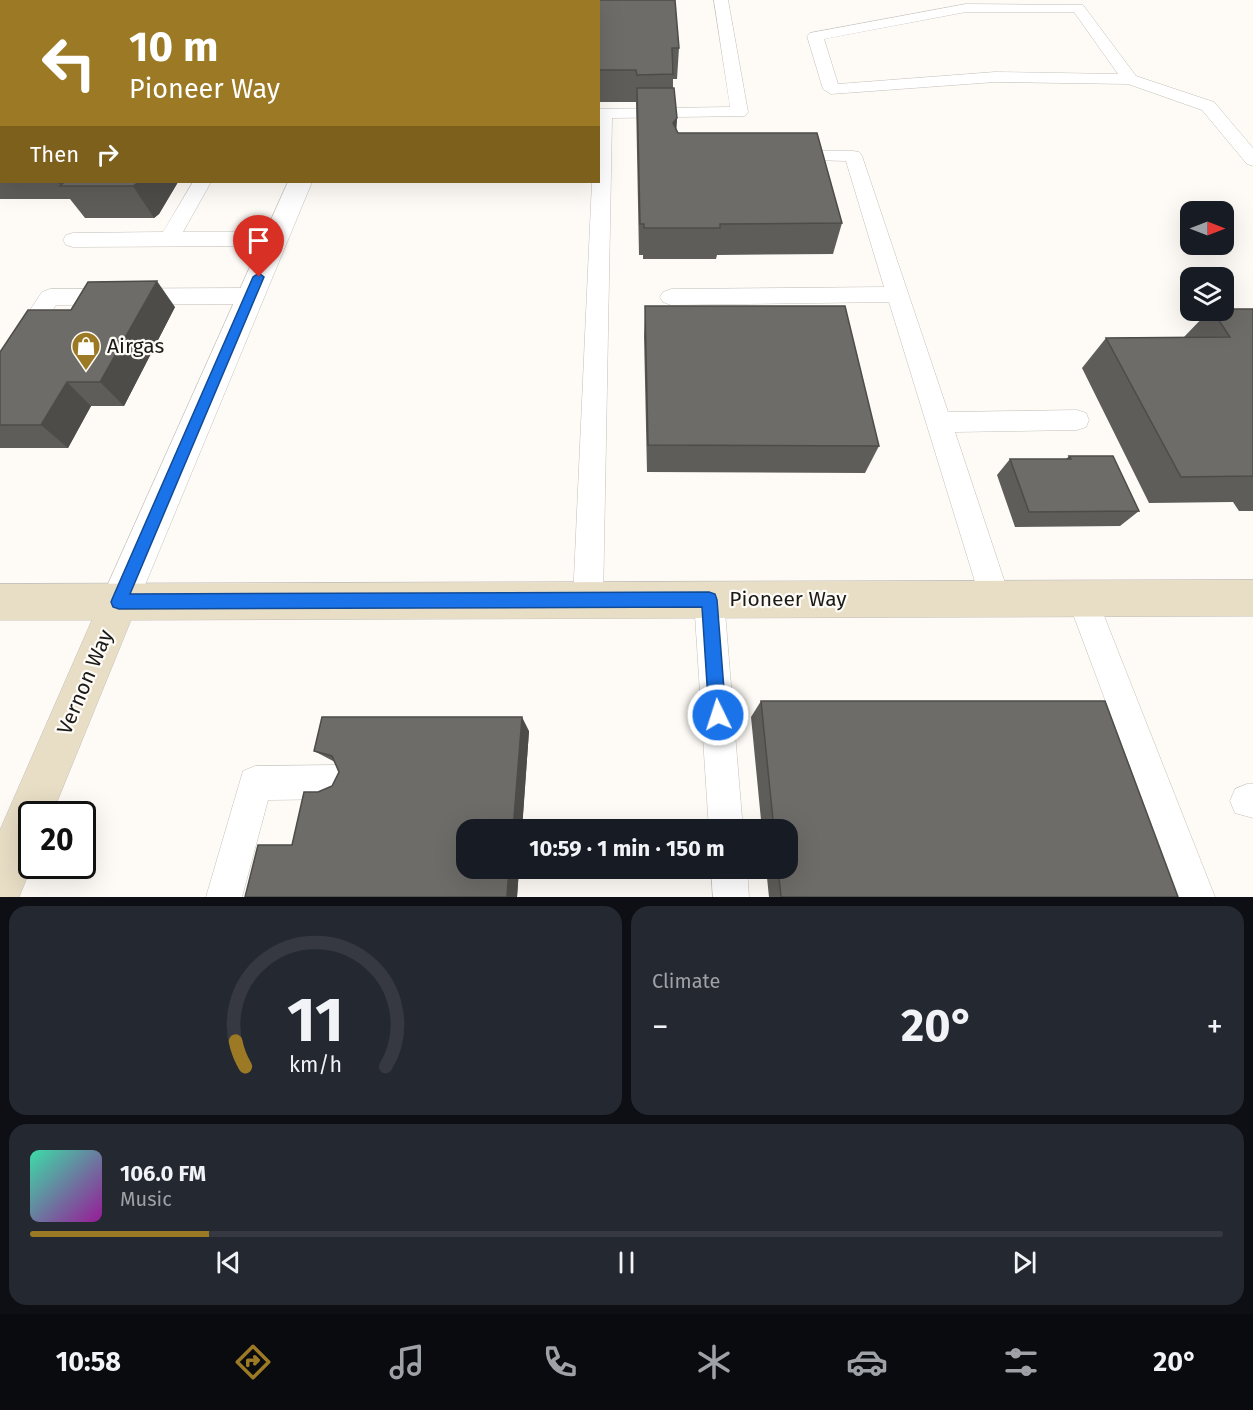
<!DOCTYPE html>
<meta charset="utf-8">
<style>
:root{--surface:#171b24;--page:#242831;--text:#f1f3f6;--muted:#9ea1a6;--line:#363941;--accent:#9c7924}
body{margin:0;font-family:"Fira Sans",sans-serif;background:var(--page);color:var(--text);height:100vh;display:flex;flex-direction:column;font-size:22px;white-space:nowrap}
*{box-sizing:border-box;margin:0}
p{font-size:20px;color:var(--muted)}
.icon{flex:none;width:33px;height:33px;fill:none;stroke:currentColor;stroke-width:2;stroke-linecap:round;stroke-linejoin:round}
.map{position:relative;height:897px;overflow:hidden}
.details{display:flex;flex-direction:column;gap:9px;padding:9px;background:#0d0f14;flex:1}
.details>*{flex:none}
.hud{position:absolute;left:0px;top:0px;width:600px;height:183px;box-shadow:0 6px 24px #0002;background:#9c7924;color:#fff;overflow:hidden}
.needle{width:39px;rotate:90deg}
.controls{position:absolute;left:1180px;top:201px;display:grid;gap:12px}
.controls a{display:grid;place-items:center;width:54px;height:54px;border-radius:12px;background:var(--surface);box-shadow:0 6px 24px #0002;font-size:30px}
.speed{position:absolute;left:18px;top:801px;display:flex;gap:12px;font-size:30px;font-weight:700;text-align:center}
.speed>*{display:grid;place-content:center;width:78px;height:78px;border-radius:50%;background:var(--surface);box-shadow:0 6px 24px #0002;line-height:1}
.speed .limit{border:3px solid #111;border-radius:9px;background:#fff;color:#111}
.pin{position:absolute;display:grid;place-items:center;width:51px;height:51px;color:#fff;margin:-62px -26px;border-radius:50% 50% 50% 0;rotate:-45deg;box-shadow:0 0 6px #0007}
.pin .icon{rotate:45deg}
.me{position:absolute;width:66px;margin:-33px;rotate:356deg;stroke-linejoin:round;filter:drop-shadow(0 0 4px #0008)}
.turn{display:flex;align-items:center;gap:21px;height:126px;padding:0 30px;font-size:27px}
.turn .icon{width:78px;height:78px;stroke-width:2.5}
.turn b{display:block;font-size:42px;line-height:51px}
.then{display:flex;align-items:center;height:57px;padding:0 30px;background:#0003;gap:12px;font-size:22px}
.big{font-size:45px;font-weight:700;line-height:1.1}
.details .widget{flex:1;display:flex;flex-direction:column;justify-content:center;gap:9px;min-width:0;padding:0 21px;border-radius:18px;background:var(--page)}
.details .dial{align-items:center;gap:0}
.dial svg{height:156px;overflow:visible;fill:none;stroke:var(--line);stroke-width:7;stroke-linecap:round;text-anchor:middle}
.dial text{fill:var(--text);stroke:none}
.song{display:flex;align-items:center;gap:18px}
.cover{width:72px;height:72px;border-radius:9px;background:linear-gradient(135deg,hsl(160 70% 55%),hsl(300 70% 35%))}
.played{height:6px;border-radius:3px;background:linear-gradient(90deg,var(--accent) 15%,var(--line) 15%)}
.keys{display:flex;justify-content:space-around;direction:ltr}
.heat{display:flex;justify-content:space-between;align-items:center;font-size:33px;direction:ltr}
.details .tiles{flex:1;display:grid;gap:9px;grid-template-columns:1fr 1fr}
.widget:last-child{grid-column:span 2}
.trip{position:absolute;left:456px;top:819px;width:342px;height:60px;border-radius:18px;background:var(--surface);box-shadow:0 6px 24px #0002;font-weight:700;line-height:60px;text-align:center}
.tabs{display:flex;height:96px;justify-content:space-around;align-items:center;background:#090b0e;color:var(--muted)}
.tabs .icon{width:42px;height:42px}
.tabs .selected{color:var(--accent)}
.tabs b{font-size:27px;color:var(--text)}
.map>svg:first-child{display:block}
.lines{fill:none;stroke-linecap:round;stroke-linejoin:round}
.service-casing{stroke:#c3c0bb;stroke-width:1}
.tertiary-casing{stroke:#c3c0bb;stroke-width:1}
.secondary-casing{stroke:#c3c0bb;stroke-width:1}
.service{fill:#fff;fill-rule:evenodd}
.tertiary{fill:#fff;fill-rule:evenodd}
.secondary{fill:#e8ddc5;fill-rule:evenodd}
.wall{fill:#5f5d59}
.shaded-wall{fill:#4d4c49}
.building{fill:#6e6c68;stroke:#4d4c49;stroke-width:1.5}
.route{fill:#1a73e8;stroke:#114b97;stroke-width:1.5}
.labels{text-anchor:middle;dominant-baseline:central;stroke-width:4.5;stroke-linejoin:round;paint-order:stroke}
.poi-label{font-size:21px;fill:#1a1a18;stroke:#fefbf6;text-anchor:start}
.street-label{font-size:21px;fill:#1a1a18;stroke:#fefbf6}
</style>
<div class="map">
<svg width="1253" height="897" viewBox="0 0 1253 897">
<rect width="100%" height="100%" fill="#fefbf6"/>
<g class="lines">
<g class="service-casing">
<g id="service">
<polygon points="714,0 728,0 748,112 745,116 612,118 603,600 598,610 588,614 578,610 573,600 592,182 598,182 598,109 730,107"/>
<path d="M966 4 1083 5 1136 76 1214 102 1253 148V166L1247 164 1202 110 1128 84 995 82 831 94 823 89 807 36 810 33ZM966 12H1074L1118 74 995 72 838 84 824 39Z"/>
<polygon points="788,150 853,151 859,152 862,156 948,412 1077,410 1086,413 1089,420 1086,427 1077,430 955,432 1010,598 1005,608 995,612 985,608 980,598 889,302 671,305 663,302 660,297 663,292 671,289 884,287 846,161 782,159 779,155 782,151"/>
<polygon points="193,182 211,182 183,232 275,232 282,234 285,239 282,244 275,246 73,247 66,245 63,240 66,235 73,233 163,232"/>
<polygon points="251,288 259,291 262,296 259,301 251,304 56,305 8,380 0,383 0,355 42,292 50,289"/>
<polygon points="1082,584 1092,588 1097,598 1215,897 1179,897 1067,598 1072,588"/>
<polygon points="709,586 719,590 724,600 743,830 709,830 694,600 699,590"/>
<polygon points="341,765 353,770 358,782 353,794 341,799 268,800 242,897 206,897 243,771 255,766"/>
<polygon points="1247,784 1253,784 1253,818 1235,813 1230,801 1235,789"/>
<polygon points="711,868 747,868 749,897 713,897"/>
</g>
</g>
<g class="tertiary-casing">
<g id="tertiary">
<rect x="369" y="0" width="18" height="2"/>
<polygon points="288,182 312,182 138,602 132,615 119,620 106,615 100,602"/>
</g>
</g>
<g class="secondary-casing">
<polygon id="secondary" points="1253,580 1253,616 131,620 52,814 32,814 32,865 19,897 0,897 0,830 92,620 0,620 0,584"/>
</g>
<use href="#service" class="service"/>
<use href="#tertiary" class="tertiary"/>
<use href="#secondary" class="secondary"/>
</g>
<g class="wall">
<polygon points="0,0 305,0 304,2 2,2 2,182 178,182 159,214 154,218 85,218 70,199 0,199"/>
<polygon points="598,2 679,48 677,79 673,79 673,88 677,118 676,130 678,133 842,223 833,254 717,255 716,259 643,259 643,255 639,255 636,102 598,102"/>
<polygon points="645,306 879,446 865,473 647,472 644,336"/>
<polygon points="175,307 124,406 91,406 68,448 0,448 0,352 71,310"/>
<polygon points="1253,309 1253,511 1239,511 1233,502 1149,503 1082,368 1106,338 1184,337 1210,310"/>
<polygon points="1069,456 1139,511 1120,526 1015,527 997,475 1010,459 1066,459"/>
<polygon points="761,701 1178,897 769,897 766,868 788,868 788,830 762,830 751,717"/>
<polygon points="529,731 517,897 245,897 292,845 318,792 332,786 339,772 335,762 314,751"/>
</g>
<g class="shaded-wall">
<polygon points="276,0 305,0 304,2 275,2"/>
<polygon points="677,118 675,149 673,123"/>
<polygon points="139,182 178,182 159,214 154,218 133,186"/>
<polygon points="157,281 175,307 124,406 100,382"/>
<polygon points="67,382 91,406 68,448 41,425"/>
<polygon points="522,717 529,731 522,830 513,830"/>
<polygon points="509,868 519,868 517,897 507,897"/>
</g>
<g class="building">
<polygon points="0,0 276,0 275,2 2,2 2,168 0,168"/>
<polygon points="399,0 675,0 679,48 672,48 673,74 637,75 636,70 598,70 598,2 398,2"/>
<polygon points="637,88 674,88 677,118 673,123 678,133 817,133 842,223 720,224 720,228 644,228 644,224 640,224"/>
<polygon points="61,182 139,182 133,186 60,186 63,183 60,183"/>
<polygon points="157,281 100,382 67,382 41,425 0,425 0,352 28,310 71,310 88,282"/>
<polygon points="645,306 845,306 879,446 648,445"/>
<polygon points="1224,309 1253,309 1253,476 1181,477 1106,338 1230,337 1212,310 1224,310"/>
<polygon points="1069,456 1113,456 1139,511 1029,512 1010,459 1071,459"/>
<polygon points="761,701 1105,701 1178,897 781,897 778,868 788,868 788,830 774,830"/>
<polygon points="322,717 522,717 513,830 466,830 466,868 509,868 507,897 245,897 258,845 292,845 304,792 318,792 332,786 339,772 332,756 314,751"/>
</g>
<polygon class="route" points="259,273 264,277 130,594 709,592 715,594 717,600 726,715 724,721 718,723 712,721 709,715 702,607 119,609 113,607 111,602 113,597 253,277"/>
<defs>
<g id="shop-pin" transform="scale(1.5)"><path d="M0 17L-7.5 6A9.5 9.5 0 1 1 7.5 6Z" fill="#9c7924" stroke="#fefbf6"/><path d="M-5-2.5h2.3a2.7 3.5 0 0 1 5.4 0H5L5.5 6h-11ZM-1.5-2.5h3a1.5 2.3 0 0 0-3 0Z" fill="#fff"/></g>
</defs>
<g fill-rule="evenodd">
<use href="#shop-pin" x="86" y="346"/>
</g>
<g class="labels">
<g class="poi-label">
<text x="107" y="346">Airgas</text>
</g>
<g class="street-label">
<text x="788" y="599">Pioneer Way</text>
<text transform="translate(85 682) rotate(-67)">Vernon Way</text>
</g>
</g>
</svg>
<div class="controls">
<a><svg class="needle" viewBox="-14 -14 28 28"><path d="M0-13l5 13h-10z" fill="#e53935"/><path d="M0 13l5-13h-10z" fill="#9ea1a6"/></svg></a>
<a><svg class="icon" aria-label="layers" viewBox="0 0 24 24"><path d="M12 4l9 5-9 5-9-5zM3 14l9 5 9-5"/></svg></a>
</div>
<div class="speed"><div class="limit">20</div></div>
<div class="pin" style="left:259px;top:277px;background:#d93025"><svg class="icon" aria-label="arrive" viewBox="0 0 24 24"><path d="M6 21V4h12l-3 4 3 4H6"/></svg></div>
<svg class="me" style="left:718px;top:715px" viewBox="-20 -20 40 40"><circle r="17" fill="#1a73e8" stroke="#fff" stroke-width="3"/><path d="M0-11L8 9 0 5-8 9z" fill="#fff"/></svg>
<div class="trip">10:59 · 1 min · 150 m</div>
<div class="hud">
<div class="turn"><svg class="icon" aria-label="left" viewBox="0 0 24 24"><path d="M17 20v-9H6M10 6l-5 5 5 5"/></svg><div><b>10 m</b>Pioneer Way</div></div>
<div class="then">Then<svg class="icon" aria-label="right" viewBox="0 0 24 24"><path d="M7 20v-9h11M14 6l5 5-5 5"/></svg></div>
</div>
</div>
<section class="details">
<div class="tiles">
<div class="widget dial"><svg viewBox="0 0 100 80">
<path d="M14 69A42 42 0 1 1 86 69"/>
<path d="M14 69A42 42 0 0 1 9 56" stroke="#9c7924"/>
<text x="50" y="56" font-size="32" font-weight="700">11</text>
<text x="50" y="72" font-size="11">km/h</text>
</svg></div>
<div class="widget"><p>Climate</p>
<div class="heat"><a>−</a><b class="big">20°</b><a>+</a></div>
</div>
<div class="widget">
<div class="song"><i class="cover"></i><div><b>106.0 FM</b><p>Music</p></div></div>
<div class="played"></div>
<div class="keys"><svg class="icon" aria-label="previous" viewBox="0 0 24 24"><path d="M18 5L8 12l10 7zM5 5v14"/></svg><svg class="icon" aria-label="pause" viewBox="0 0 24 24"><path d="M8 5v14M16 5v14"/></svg><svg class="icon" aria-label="next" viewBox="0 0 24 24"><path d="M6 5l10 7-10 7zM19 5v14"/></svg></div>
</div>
</div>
</section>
<nav class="tabs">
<b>10:58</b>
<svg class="icon selected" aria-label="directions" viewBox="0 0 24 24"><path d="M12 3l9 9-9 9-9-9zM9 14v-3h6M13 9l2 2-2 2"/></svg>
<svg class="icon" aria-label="music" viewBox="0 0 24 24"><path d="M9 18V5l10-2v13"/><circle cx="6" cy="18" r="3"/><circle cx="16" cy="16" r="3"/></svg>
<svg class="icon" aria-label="phone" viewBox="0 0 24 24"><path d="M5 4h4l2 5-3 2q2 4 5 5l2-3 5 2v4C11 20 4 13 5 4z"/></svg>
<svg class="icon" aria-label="climate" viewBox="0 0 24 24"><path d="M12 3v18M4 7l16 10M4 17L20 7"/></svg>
<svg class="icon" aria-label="car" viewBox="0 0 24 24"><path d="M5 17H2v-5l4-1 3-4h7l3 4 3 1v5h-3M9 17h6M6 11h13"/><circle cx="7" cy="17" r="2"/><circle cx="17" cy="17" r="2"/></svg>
<svg class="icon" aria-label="filters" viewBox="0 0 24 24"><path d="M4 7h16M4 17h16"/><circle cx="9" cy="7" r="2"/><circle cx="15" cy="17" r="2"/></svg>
<b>20°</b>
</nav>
